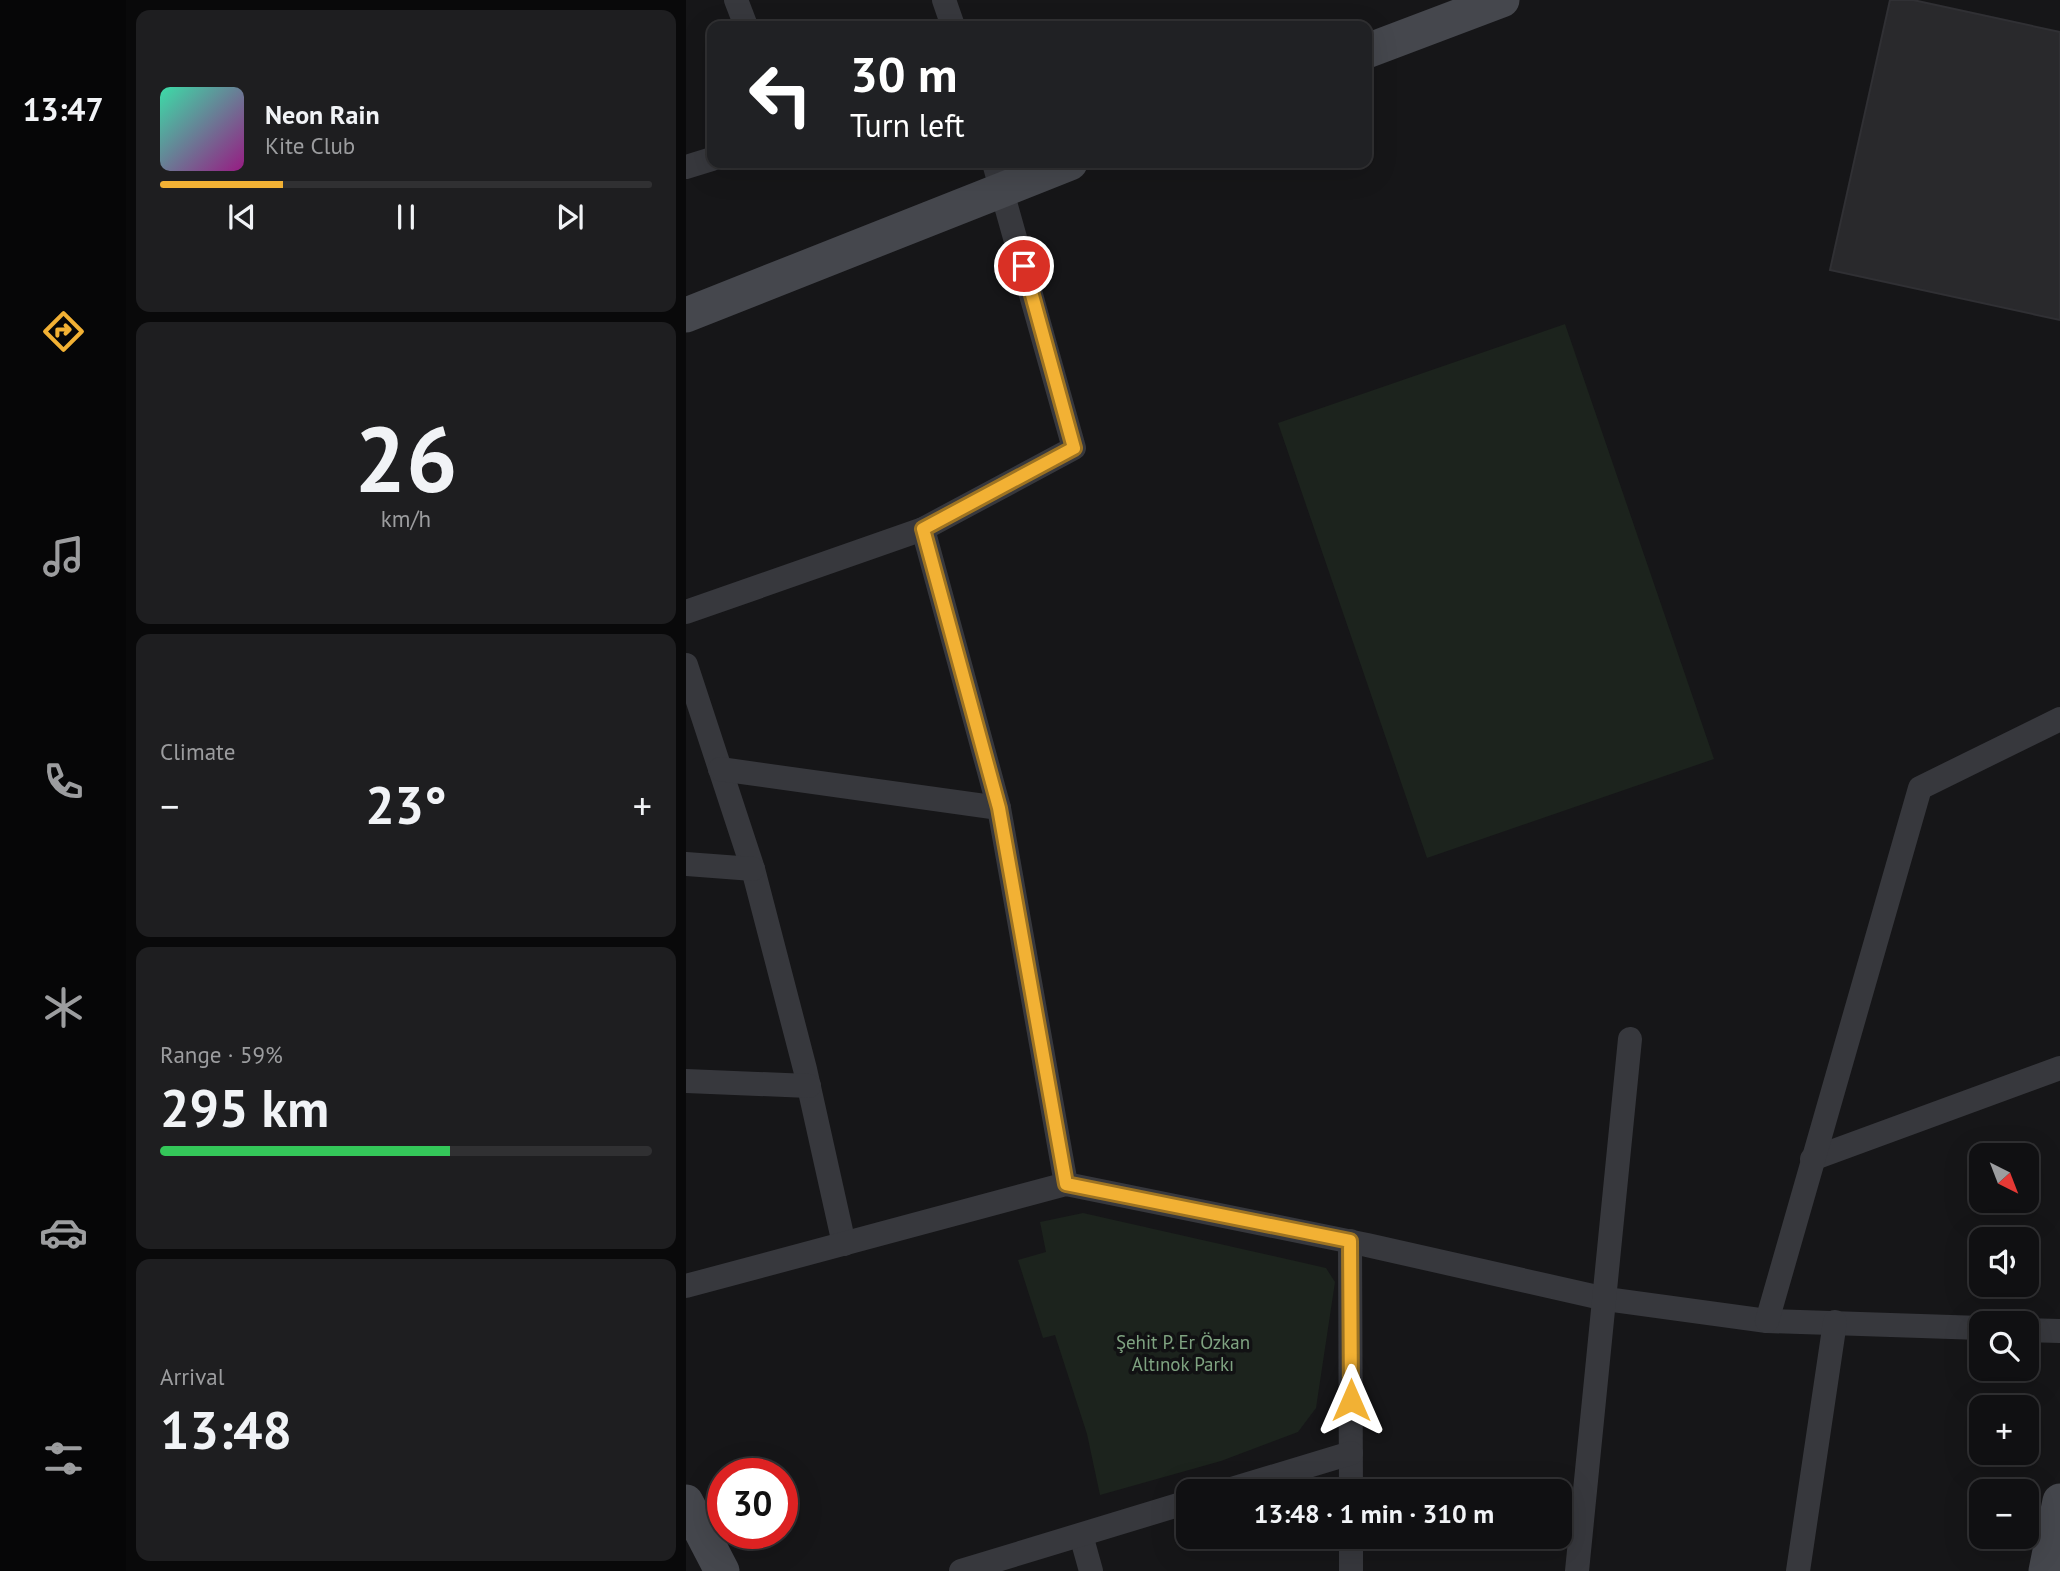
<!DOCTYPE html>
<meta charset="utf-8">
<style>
:root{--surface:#101012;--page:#1e1e20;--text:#f1f3f6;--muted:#9c9d9f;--line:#303032;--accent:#f2b134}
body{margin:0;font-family:"PT Sans",sans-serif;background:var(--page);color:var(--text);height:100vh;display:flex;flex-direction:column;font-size:26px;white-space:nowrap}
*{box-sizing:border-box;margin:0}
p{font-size:23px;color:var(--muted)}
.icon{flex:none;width:38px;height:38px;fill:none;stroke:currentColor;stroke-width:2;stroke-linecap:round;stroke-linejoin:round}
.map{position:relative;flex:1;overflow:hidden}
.details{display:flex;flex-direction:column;gap:10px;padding:10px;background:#09090a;width:560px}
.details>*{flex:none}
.hud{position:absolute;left:21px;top:21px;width:665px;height:147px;border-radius:14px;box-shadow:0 7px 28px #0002,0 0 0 2px var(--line);background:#202124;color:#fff;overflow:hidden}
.needle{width:46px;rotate:138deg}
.fabs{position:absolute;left:1283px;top:1143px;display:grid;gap:14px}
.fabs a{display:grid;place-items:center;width:70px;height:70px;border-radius:14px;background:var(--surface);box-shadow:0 7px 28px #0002,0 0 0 2px var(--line);font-size:35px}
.speed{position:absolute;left:21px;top:1458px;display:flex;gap:14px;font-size:35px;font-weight:700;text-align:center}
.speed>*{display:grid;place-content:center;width:91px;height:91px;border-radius:50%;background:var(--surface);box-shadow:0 7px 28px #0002,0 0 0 2px var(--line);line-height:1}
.speed .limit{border:10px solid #d22;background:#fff;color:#111}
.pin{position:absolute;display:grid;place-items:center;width:60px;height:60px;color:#fff;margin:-30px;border:4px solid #fff;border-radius:50%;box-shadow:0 2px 7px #0007}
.me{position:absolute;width:77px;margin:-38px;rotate:0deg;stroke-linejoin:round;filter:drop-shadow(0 0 5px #0008)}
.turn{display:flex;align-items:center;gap:24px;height:147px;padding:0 28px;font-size:32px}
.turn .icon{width:91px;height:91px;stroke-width:2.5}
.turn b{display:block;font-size:49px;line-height:60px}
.big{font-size:52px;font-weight:700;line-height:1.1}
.details .widget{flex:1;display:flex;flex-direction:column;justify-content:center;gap:10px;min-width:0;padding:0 24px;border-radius:14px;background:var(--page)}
.details .dial{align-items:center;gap:0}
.dial b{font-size:91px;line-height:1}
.song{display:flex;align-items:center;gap:21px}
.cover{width:84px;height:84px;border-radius:10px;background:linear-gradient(135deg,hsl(160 70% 55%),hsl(310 70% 35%))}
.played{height:7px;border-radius:4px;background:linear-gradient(90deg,var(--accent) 25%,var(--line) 25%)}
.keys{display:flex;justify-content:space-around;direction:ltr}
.heat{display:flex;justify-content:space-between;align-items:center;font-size:38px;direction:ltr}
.charge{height:10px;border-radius:5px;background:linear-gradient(90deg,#34c759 59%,var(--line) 0)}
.trip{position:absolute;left:490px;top:1479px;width:396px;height:70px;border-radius:14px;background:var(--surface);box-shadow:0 7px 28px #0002,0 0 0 2px var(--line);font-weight:700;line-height:70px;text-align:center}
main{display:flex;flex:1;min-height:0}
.tab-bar{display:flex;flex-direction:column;width:126px;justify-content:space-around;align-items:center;background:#060607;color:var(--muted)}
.tab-bar .icon{width:49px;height:49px}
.tab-bar .active{color:var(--accent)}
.tab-bar b{font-size:32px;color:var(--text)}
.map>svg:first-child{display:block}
.green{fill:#1c231d}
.building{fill:#29292c;stroke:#303034;stroke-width:2}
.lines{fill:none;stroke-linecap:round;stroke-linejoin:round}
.street{stroke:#37383d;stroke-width:24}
.secondary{stroke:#45474d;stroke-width:35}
.route-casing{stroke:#9d7322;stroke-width:18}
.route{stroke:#f2b134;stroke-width:12}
.labels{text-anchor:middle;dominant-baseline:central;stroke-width:7;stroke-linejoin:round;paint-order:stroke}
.park-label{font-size:19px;fill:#7fa381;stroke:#111113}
</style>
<main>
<nav class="tab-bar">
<b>13:47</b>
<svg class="icon active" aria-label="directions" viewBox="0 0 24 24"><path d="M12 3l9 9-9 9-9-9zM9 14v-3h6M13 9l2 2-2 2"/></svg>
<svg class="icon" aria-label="music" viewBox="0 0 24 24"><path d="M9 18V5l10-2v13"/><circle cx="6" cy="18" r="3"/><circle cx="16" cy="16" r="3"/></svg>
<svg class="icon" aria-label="phone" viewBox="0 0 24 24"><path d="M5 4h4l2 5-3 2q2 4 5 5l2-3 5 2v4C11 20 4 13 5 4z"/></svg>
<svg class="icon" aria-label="climate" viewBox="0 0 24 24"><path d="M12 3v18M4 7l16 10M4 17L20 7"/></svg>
<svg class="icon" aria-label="car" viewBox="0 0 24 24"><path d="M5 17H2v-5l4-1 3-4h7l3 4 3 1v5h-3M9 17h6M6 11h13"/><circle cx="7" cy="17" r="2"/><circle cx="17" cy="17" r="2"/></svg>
<svg class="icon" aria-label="filters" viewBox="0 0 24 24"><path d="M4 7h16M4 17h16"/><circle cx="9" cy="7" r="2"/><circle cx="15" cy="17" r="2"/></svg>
</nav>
<section class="details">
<div class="widget">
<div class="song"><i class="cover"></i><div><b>Neon Rain</b><p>Kite Club</p></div></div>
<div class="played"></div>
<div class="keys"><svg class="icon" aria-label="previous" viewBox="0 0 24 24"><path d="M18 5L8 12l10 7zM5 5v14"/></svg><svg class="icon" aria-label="pause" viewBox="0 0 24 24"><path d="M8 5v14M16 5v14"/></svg><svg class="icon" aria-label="next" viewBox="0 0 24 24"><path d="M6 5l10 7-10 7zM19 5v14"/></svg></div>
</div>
<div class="widget dial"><b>26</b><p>km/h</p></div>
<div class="widget"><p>Climate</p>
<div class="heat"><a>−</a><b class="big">23°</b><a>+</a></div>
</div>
<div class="widget"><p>Range · 59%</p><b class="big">295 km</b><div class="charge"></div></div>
<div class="widget"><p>Arrival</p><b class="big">13:48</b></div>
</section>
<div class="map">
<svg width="1374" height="1571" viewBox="0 0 1374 1571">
<rect width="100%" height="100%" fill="#161618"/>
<g class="green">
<polygon points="879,324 1028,759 741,858 592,423"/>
<polygon points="397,1213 640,1268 649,1282 630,1408 612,1432 535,1461 414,1495 401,1434 369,1335 357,1338 332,1260 360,1252 354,1222"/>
</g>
<polygon class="building" points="1204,0 1227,0 1374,32 1374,320 1144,270"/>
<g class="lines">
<g class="street">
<polyline points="50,0 60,26"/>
<polyline points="258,0 267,26"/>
<polyline points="0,167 26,159"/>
<polyline points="237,529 313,808 380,1184"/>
<polyline points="0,612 237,529 388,448 308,163"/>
<polyline points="0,665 67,869 119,1069 158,1244"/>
<polyline points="34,769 313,808"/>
<polyline points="0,864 67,869"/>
<polyline points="0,1081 123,1086"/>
<polyline points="1126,1159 1374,1068"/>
<polyline points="664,1241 665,1491"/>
<polyline points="0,1286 380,1184 681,1245 920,1299 1081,1321 1295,1328"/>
<polyline points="1081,1321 1234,788 1374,719"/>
<polyline points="1340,1330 1374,1331"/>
<polyline points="539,1491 665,1453"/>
<polyline points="395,1535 405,1571"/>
<polyline points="275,1571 502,1502"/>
<polyline points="665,1571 665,1536"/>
<polyline points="891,1571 944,1039"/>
<polyline points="1112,1571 1149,1322"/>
</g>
<g class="secondary">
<polyline points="681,51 816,0"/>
<polyline points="0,315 384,163"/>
<polyline points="0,1502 36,1571"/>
<polyline points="1360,1571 1374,1501"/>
</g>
</g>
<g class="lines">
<g class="route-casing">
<polyline id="route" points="338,266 388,448 237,529 313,808 380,1184 664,1241 665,1400"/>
</g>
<use href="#route" class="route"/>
</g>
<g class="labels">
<g class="park-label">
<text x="497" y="1342">Şehit P. Er Özkan<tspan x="497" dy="22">Altınok Parkı</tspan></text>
</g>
</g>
</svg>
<div class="fabs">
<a><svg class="needle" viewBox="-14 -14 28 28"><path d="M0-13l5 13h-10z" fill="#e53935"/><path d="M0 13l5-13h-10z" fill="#9c9d9f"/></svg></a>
<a><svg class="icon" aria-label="sound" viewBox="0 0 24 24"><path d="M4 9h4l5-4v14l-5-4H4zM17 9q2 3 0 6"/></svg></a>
<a><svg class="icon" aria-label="search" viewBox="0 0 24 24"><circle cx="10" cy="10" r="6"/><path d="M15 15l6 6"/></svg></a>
<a>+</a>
<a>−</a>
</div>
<div class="speed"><div class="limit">30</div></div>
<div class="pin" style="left:338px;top:266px;background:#d93025"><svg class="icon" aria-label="arrive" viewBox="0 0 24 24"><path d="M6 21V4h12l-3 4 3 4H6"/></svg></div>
<svg class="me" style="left:665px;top:1400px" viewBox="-20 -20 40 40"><path d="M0-17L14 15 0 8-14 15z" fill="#f2b134" stroke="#fff" stroke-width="4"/></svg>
<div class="trip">13:48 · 1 min · 310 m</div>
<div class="hud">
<div class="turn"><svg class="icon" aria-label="left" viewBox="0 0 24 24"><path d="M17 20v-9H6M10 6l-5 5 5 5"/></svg><div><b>30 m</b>Turn left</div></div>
</div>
</div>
</main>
